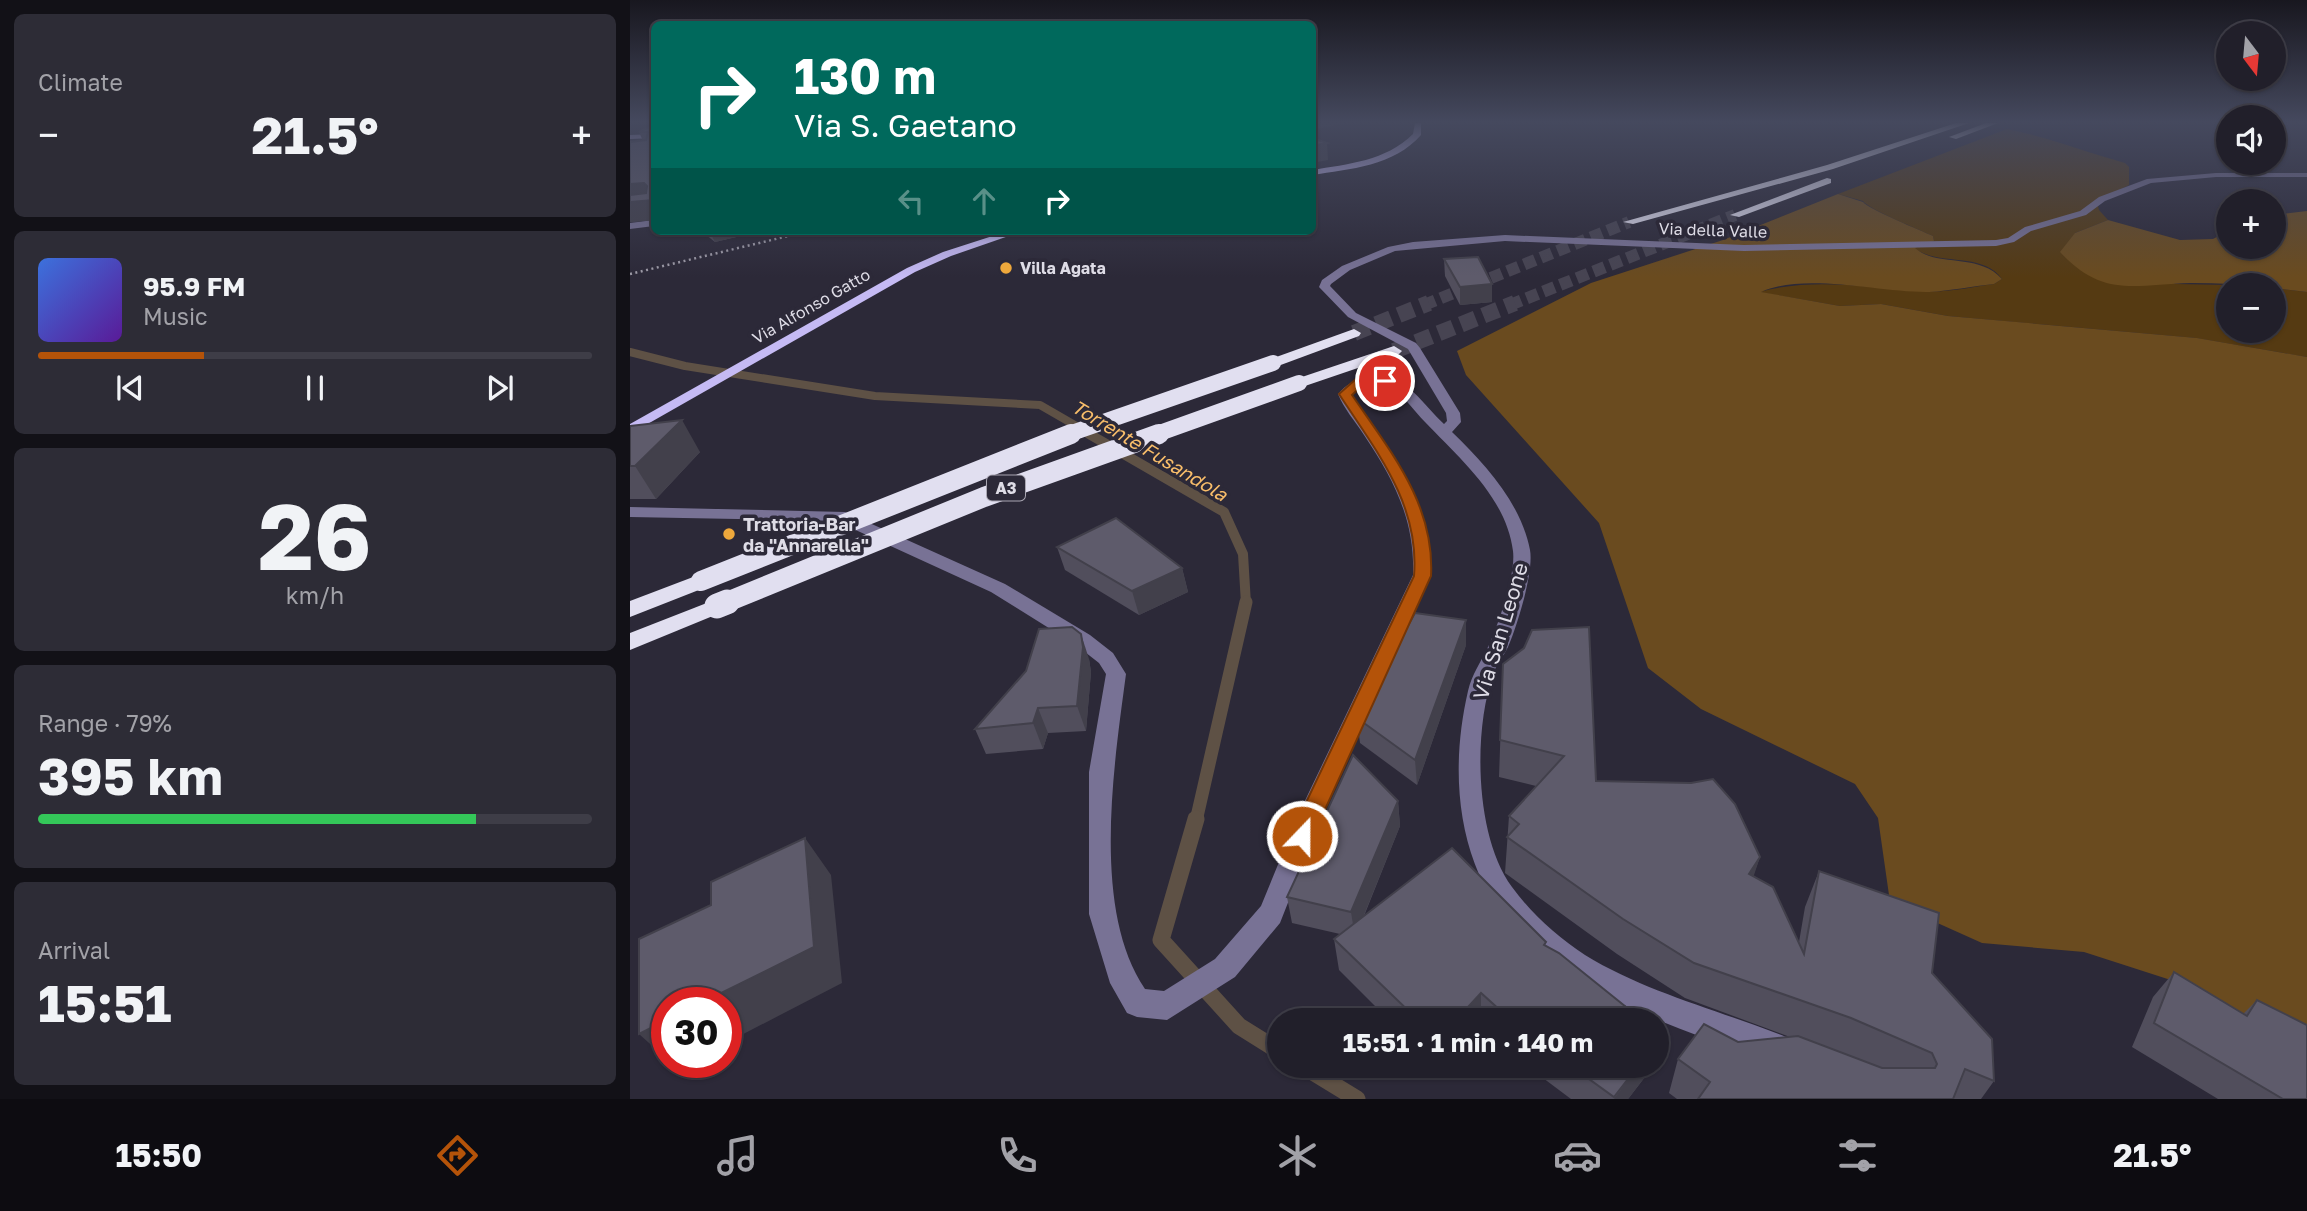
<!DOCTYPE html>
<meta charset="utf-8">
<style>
:root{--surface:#211f2a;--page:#2d2c36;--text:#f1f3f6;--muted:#a2a2a8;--line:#3e3d47;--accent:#b45309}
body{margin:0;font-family:"Golos Text",sans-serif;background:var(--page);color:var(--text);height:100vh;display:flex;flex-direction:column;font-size:26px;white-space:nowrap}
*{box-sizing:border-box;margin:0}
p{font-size:23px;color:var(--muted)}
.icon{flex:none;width:38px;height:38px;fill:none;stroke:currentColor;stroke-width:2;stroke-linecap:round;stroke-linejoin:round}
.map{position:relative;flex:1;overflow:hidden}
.details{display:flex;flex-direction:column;gap:14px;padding:14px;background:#121117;width:630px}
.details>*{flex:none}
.hud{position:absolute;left:21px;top:21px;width:665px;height:214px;border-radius:10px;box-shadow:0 2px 5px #0004,0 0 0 2px var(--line);background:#00695c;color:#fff;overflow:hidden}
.needle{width:46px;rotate:164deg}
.buttons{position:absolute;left:1586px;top:21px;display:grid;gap:14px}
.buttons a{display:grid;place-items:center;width:70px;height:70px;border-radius:50%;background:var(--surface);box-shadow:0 2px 5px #0004,0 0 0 2px var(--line);font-size:35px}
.speed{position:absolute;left:21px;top:987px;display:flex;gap:14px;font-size:35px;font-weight:700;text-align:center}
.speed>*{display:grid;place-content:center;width:91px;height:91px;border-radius:50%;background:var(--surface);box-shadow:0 2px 5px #0004,0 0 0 2px var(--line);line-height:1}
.speed .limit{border:10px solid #d22;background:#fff;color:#111}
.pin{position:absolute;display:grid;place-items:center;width:60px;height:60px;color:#fff;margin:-30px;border:4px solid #fff;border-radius:50%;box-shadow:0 2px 7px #0007}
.me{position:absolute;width:77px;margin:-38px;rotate:22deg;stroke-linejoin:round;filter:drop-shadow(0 0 5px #0008)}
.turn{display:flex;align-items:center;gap:24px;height:147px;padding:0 28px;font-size:32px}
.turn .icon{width:91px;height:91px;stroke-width:2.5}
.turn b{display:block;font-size:49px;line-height:60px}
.lanes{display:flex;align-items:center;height:66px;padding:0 28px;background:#0003;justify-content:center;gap:35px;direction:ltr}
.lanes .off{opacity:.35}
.big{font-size:52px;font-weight:700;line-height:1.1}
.details .tile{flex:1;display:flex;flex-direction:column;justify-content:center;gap:10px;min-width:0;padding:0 24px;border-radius:10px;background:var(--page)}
.details .dial{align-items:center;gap:0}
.dial b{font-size:91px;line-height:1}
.song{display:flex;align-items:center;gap:21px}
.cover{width:84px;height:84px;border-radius:10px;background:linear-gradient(135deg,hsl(220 70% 55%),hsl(270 70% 35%))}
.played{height:7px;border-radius:4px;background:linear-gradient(90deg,var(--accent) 30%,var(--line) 30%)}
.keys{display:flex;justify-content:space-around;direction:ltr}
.heat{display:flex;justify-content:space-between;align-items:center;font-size:38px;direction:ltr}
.charge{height:10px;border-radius:5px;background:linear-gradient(90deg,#34c759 79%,var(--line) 0)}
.trip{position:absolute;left:637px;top:1008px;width:402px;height:70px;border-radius:35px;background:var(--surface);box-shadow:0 2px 5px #0004,0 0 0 2px var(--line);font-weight:700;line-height:70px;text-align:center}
.dock{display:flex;height:112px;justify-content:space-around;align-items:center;background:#0d0c11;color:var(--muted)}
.dock .icon{width:49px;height:49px}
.dock .on{color:var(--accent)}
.dock b{font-size:32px;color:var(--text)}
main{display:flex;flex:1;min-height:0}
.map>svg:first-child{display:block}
.green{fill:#553a12}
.forest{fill:#6a4b1f}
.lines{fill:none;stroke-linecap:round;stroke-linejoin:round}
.stream-far3{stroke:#5e5145;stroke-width:8}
.stream-far2{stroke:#5e5145;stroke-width:10}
.stream-far1{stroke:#5e5145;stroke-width:13}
.stream{stroke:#5e5145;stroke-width:17}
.highway-tunnel-far1{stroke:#474452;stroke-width:12;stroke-dasharray:12 6;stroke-linecap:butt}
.highway-tunnel{stroke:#474452;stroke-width:16;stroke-dasharray:16 8;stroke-linecap:butt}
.minor{fill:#787295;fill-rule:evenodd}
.major{fill:#c5baf4;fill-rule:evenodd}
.highway{fill:#e1dff0;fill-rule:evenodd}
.rail{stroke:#9f9ca8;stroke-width:2.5;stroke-dasharray:2 3.5;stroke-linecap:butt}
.highway-bridge-far2{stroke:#e1dff0;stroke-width:16}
.highway-bridge-far1{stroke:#e1dff0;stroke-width:20}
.highway-bridge{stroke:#e1dff0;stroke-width:25}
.wall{fill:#514e5c}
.shaded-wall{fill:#42404b}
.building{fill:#5e5b6b;stroke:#42404b;stroke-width:2}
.route{fill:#b45309;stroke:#753606;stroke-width:2}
.poi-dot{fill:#eea83c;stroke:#2c2938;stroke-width:2.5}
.labels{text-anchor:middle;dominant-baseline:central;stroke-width:7;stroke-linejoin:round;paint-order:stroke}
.far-street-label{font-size:16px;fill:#dedce6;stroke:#2c2938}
.far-poi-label{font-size:16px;font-weight:bold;fill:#dedce6;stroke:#2c2938;text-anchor:start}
.shield{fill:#2c2938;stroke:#a9a6b2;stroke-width:2}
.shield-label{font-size:16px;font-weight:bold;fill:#dedce6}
.poi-label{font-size:18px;font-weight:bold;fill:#dedce6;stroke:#2c2938;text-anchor:start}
.water-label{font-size:19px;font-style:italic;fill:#f8bd6a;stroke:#2c2938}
.near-street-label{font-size:21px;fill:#dedce6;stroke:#2c2938}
</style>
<main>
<section class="details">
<div class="tile"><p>Climate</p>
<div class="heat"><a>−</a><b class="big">21.5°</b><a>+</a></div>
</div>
<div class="tile">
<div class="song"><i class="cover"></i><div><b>95.9 FM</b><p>Music</p></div></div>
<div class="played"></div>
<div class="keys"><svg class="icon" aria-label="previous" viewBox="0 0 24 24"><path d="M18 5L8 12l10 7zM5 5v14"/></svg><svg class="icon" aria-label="pause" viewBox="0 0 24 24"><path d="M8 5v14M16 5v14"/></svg><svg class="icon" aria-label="next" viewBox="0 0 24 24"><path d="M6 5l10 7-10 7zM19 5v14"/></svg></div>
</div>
<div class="tile dial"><b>26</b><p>km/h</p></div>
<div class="tile"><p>Range · 79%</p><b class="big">395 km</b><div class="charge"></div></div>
<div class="tile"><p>Arrival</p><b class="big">15:51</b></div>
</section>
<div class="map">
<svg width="1677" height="1099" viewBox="0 0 1677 1099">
<rect width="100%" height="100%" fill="#2c2938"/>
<path class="green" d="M1377 129C1418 137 1455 152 1495 163L1499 167V185L1467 202 1469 210 1478 220 1445 233 1545 284 1603 285H1598V331H1643V288L1677 292V357L1566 338 1318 316 1251 304 1210 306 1129 292C1184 277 1239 288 1294 291 1317 293 1341 287 1364 284L1372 279C1352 251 1309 267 1284 248L1304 241 1303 236C1292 231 1238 209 1233 201L1208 194Z"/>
<g class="forest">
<path d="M1208 194 1233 202C1238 209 1292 231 1303 236L1304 241 1285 248C1307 268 1348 252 1372 279L1364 284C1342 286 1320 291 1299 292 1251 293 1175 272 1131 292L1210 306 1251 304 1318 316 1567 338 1677 357V1046L1550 983 1454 952 1352 943 1303 921 1259 895 1248 818 1225 784 1071 709 1018 668 969 523 836 375 827 351 961 283 1093 240Z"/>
<path d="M1677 211V292L1643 288V285C1616 285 1588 283 1561 283 1505 284 1474 299 1430 252L1445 233 1478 220 1550 240 1583 239 1598 231V247H1643V215Z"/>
</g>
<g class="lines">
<polyline class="stream-far3" points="0,352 55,366 245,396 410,405 462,435"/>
<polyline class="stream-far2" points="459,434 594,512 613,554 616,604"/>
<polyline class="stream-far1" points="566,821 616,602"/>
<g class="stream">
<polyline points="566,819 531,940 609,1026 649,1051"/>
<polyline points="673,1066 727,1099"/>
</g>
<g class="highway-tunnel-far1">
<polyline points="794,305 999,222"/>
<polyline points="880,305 1105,215"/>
</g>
<g class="highway-tunnel">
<polyline points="724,333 799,303"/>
<polyline points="764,351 885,303"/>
</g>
<g class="minor">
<path d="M1586 173H1677V177H1586L1521 183 1475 201 1456 215 1401 231 1384 242 1366 246 1114 251 875 241 765 251 720 270 701 284 700 286 726 313 786 343 790 348 830 413 831 422 822 432C855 464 891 503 900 550 904 572 887 626 878 647 873 657 866 665 863 675 843 732 845 837 882 887 901 913 927 937 955 955 1017 993 1089 1010 1156 1037L1160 1048 1156 1059 1145 1063C1074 1038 1001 1014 936 974 836 912 813 800 838 691 842 674 851 662 858 647 868 626 886 574 883 551 876 497 830 459 795 422 784 411 775 397 762 388 747 380 735 384 722 395 729 410 740 422 749 435 779 480 801 520 801 575L694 811 650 923 605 977 537 1020 507 1017 497 1013 480 983 459 914V772L476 674 469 663 446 645 361 592 206 521 0 517V507L215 512 375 584 460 635 483 653 496 674C484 765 461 910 515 989L534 991 585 959 631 906 670 811 783 575C785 520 764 480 734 435 725 421 714 409 708 394 716 385 725 379 736 377 773 368 791 403 814 424L817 421 816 413 778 349 718 317 689 287 692 280 712 266 758 247 783 242 875 235 1114 245 1366 240 1378 238 1395 227 1450 211 1469 197 1517 179Z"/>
<polygon points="24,220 24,226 0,229 0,223"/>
</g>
<g class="major">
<path d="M785 123H791V135C764 166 720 169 682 175V170C718 164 756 161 783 134Z"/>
<polygon points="24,134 24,138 0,139 0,135"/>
<polygon points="378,231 393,231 321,256 285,272 0,434 0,424 277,268 313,252"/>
</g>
<g class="highway">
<polygon points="1326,123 1339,123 1203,169 1003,224 993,222 1197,165"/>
<polygon points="1356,123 1368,123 1326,139 1319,137"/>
<polygon points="1197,178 1201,179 1201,183 1109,217 1100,215"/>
<polygon points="724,329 731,333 729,336 648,366 638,366 635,363 638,360"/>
<polygon points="764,346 772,351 769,354 675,386 663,386 661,383 663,380"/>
<polygon points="71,574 79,576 82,581 79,586 0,617 0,601"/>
<polygon points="87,599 95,601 98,606 95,611 0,650 0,633"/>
</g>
<polyline class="rail" points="0,274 179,231"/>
<g class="highway-bridge-far2">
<polyline points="436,435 643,363"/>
<polyline points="524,435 669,383"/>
</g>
<g class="highway-bridge-far1">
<polyline points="71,581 441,434"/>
<polyline points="92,604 354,497 529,434"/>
</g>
<polyline class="highway-bridge" points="87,606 97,602"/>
</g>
<g class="wall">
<polygon points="24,125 24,220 0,222 0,142 13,141 9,132"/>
<polygon points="71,231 132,231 85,242"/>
<polygon points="814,259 862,302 830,305 815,276"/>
<polygon points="0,426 70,452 26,499 0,499"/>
<polygon points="427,547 552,568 558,592 509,615 435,570"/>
<polygon points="836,645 787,785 730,743 727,718"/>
<polygon points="459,659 461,672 456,731 418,733 413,749 356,754 345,729"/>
<polygon points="873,664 966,781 1130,857 1123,876 1169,942 1175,907 1189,871 1302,973 1364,1081 1351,1099 1047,1099 1039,1093 1048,1059 1108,1042 1160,1037 1055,998 987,954 875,873 879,816 906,786 869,777"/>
<polygon points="768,801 770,826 734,916 916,942 915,946 1007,1020 759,1020 709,970 704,939 710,934 662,923 657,897"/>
<polygon points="1544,972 1613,1014 1627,1000 1677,1099 1588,1099 1502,1047 1523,997"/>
<polygon points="897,1066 1019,1066 1018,1073 998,1099 941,1099"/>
</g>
<g class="shaded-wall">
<polygon points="682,123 715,123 682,130"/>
<polygon points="682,135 684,135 685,145 697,143 698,160 682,163"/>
<polygon points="14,183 23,200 24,200 24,220 0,222 0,184"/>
<polygon points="79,231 132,231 85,242"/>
<polygon points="862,284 862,302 830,305 830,287"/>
<polygon points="52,420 70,452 26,499 5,466"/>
<polygon points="552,568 558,592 509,615 502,591"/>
<polygon points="836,620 836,645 787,785 785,760"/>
<polygon points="451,634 459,659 461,672 456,731 447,706"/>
<polygon points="408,708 418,733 413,749 403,723"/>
<polygon points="768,801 770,826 725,937 721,912"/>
<polygon points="175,838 201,875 212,983 96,1043 96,1003 71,1003"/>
<polygon points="1130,857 1118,893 1119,874"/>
<polygon points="851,993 851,1020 826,1020"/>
<polygon points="37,1020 37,1059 9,1034"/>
<polygon points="41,1062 59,1062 48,1068"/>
<polygon points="1008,1066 1019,1066 1018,1073 998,1099 984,1099"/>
</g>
<g class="building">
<polygon points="24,125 24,200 0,202 0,195 16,193 17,186 14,183 0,184 0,142 16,140 18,132 9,132"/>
<polygon points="682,138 697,143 682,146"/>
<polygon points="848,257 862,284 830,287 814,259"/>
<polygon points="52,420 5,466 0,466 0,426"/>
<polygon points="486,518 552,568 502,591 427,547"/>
<polygon points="785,613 836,620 785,760 727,718"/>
<polygon points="442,627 451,634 453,647 447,706 408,708 403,723 345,729 396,671 409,629"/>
<polygon points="959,627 966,781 1061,783 1083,779 1105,804 1130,857 1119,874 1143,887 1174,954 1189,871 1309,913 1302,973 1362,1039 1364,1081 1335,1069 1323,1099 1068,1099 1080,1082 1048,1059 1074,1024 1108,1042 1168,1036 1252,1068 1305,1068 1307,1064 1302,1053 1221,1018 1064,963 993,919 877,837 889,824 879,816 934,756 870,740 873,664 894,648 902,630"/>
<polygon points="723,755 768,801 721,912 657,897"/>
<polygon points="175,838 184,947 71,1003 37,1003 37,1020 9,1034 9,939 81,905 81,882"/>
<polygon points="822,848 916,942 914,945 929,953 996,1007 1007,1020 881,1020 851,993 826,1020 788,1020 704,939"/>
<polygon points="1544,972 1617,1016 1627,1000 1677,1025 1677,1099 1653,1099 1524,1023"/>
<polygon points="941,1066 1008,1066 984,1097"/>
</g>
<linearGradient id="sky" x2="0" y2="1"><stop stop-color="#18171f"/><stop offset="0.44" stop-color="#45495e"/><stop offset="1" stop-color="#45495e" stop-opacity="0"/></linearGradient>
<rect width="1677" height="277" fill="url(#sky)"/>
<path class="route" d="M755 377 759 378V383L733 385 722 395C760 451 805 504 801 576L683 836 680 843 672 846 664 843 660 836 784 576C790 504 746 451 709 394L726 379Z"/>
<g class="poi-dot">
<circle cx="376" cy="268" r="7"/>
<circle cx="99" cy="534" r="7"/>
</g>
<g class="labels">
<g class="far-street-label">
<text transform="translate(1083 230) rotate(2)">Via della Valle</text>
<text transform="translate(181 306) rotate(-30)">Via Alfonso Gatto</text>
</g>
<g class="far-poi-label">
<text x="390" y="268">Villa Agata</text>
</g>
<rect class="shield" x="357" y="475.5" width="38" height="25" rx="5"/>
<g class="shield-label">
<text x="376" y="488">A3</text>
</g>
<g class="poi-label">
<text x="113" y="524">Trattoria-Bar<tspan x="113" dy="21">da "Annarella"</tspan></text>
</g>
<g class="water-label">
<text transform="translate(520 450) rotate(31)">Torrente Fusandola</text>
</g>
<g class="near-street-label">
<text transform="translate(870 631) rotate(-73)">Via San Leone</text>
</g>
</g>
</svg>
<div class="buttons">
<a><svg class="needle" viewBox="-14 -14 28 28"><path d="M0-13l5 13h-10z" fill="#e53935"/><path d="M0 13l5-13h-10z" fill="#a2a2a8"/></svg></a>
<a><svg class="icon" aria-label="sound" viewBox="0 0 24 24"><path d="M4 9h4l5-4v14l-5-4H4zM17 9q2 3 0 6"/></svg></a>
<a>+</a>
<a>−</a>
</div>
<div class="speed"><div class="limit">30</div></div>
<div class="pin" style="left:755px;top:381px;background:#d93025"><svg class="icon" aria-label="arrive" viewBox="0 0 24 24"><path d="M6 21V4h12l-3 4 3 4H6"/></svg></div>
<svg class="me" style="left:672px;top:836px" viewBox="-20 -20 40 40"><circle r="17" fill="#b45309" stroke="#fff" stroke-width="3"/><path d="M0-11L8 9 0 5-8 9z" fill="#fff"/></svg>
<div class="trip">15:51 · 1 min · 140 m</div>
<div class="hud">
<div class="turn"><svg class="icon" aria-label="right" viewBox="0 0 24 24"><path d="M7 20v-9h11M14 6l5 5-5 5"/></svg><div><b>130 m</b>Via S. Gaetano</div></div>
<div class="lanes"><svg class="icon off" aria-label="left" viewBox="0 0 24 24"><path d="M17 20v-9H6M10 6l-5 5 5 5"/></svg><svg class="icon off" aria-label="ahead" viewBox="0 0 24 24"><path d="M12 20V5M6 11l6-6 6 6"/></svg><svg class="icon" aria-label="right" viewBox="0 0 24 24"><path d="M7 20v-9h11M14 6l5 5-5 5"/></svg></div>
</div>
</div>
</main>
<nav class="dock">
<b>15:50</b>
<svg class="icon on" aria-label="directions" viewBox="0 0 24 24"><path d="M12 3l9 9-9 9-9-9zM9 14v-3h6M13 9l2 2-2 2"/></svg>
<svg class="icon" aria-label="music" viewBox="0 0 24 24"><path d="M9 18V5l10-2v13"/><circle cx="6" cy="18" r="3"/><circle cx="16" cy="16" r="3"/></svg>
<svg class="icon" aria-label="phone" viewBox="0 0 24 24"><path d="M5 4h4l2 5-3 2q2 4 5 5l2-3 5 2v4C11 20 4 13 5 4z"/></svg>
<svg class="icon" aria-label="climate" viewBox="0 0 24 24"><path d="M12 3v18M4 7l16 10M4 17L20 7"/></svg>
<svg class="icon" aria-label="car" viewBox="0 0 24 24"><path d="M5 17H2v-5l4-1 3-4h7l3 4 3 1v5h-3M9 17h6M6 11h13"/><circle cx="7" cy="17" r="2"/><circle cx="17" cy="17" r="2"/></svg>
<svg class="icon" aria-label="filters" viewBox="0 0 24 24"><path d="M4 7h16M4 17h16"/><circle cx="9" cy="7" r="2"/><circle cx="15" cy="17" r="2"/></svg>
<b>21.5°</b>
</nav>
